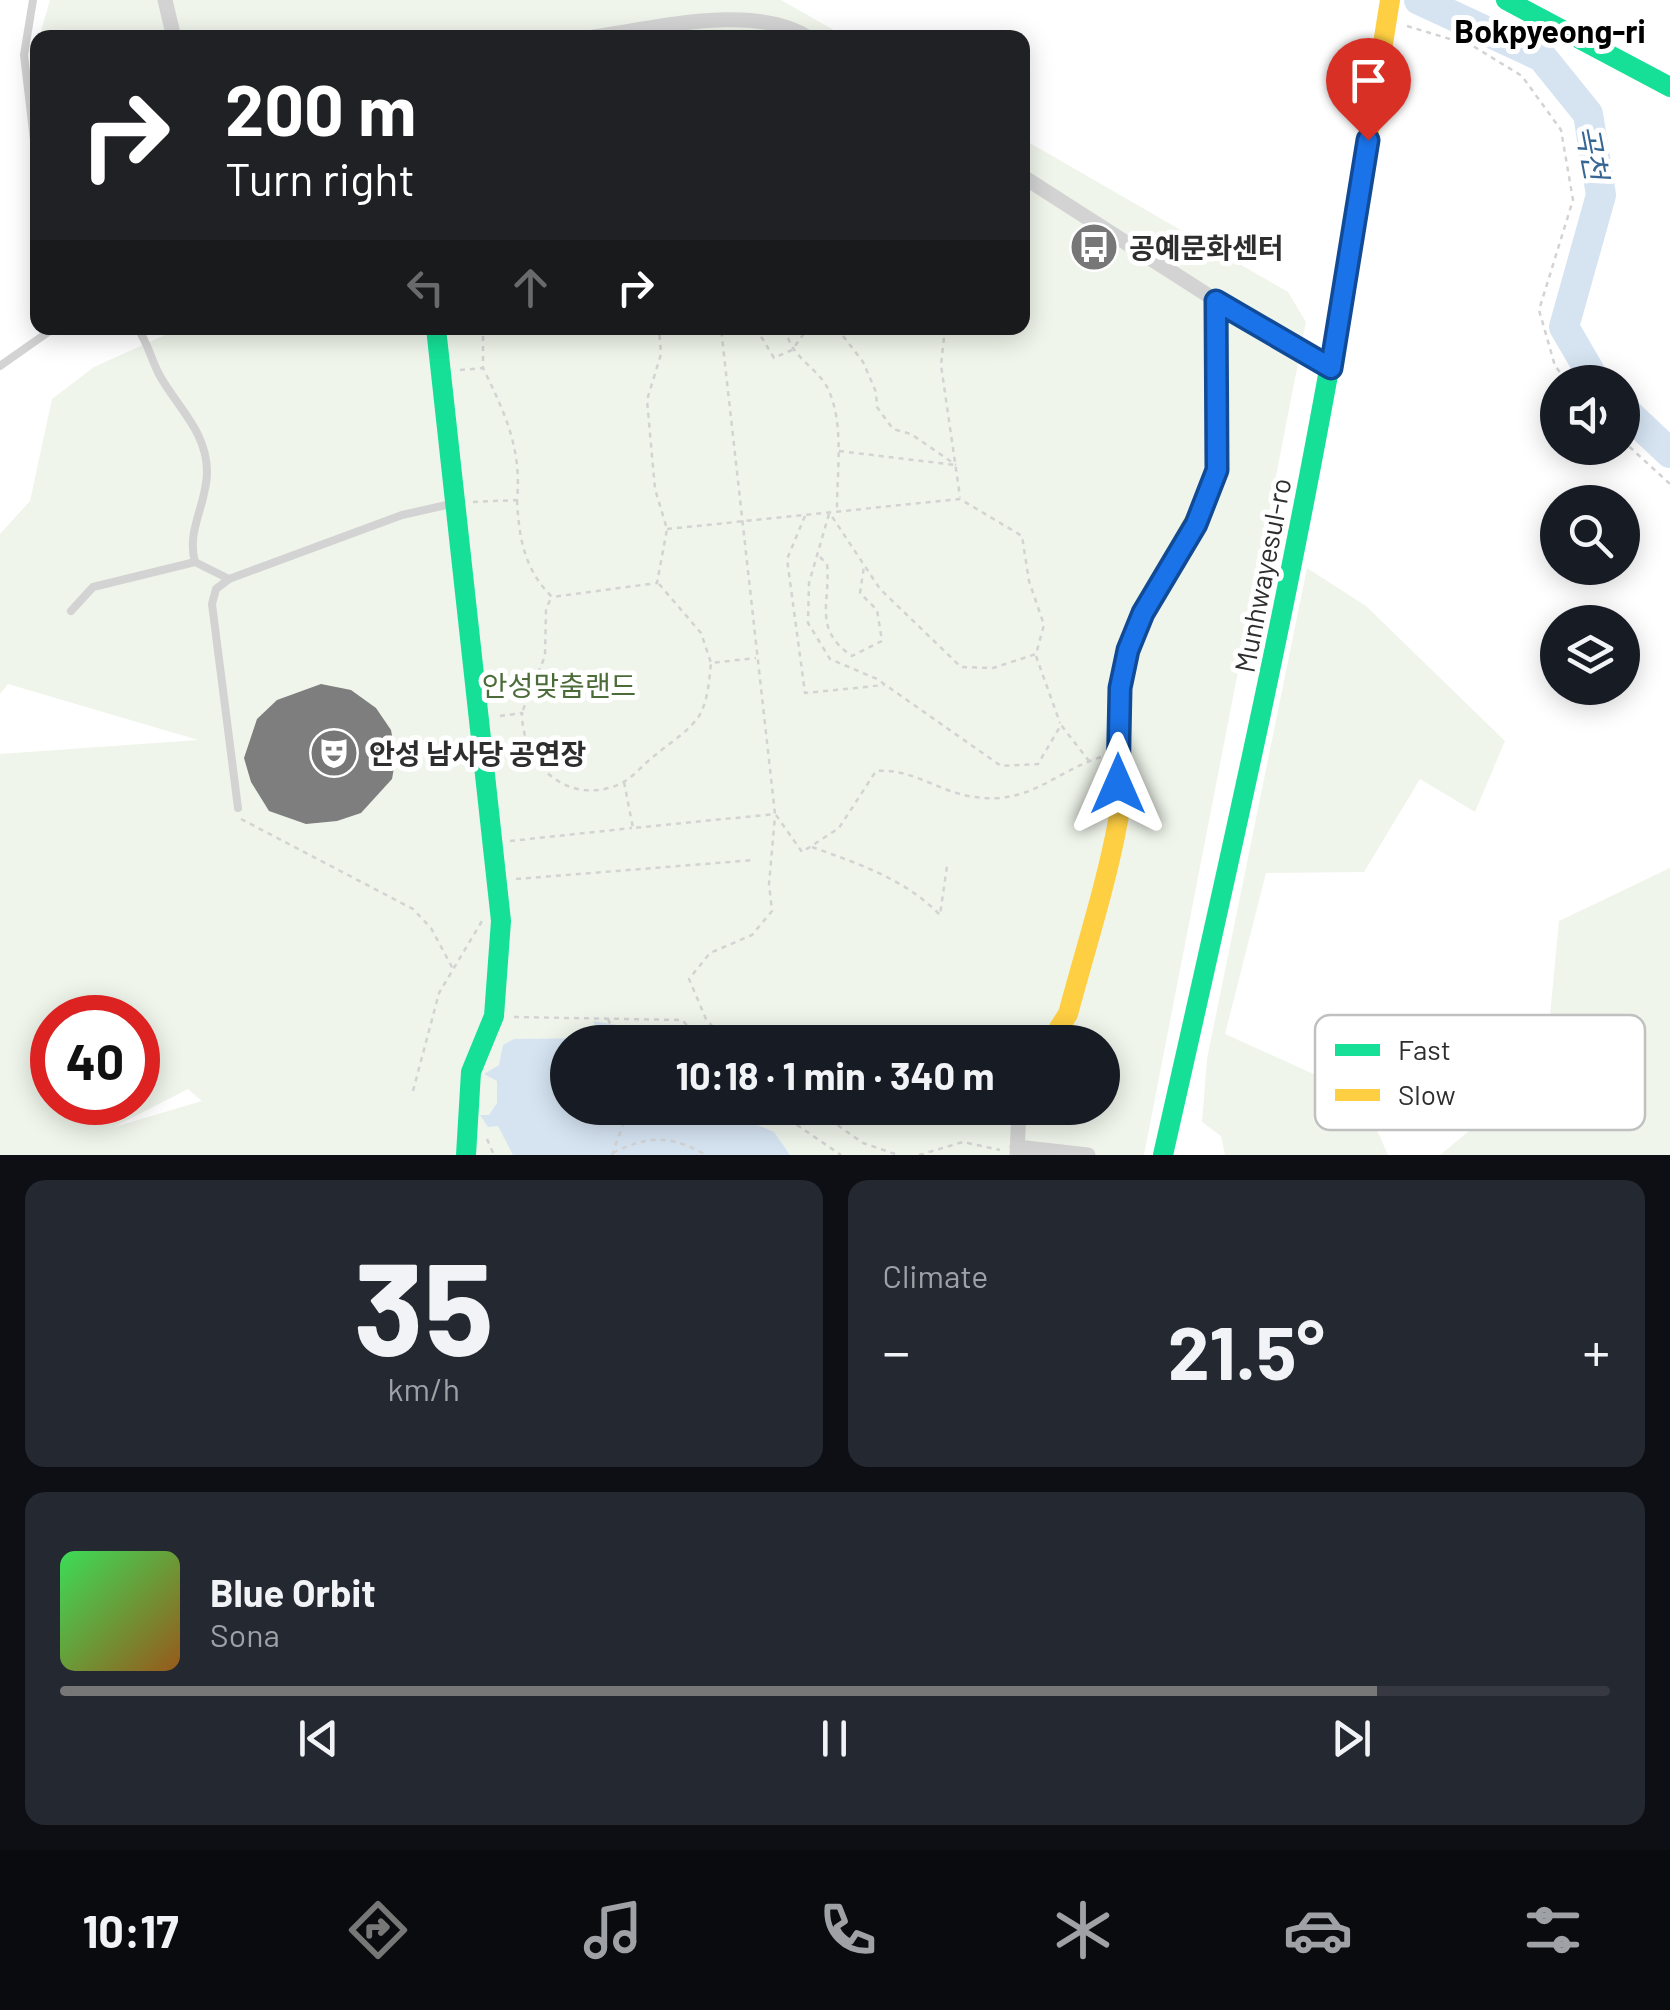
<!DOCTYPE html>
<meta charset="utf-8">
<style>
:root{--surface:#171b24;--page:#242831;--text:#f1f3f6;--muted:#9ea1a6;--line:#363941;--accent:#777}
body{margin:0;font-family:Barlow,"Noto Sans KR",sans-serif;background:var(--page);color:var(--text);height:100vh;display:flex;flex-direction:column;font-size:38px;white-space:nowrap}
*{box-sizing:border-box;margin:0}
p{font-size:32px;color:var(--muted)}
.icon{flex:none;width:55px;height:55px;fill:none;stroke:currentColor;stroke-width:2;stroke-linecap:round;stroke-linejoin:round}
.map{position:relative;height:1155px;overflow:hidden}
.sheet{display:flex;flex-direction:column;gap:25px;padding:25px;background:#0d0f14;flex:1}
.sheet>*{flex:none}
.banner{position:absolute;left:30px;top:30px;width:1000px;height:305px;border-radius:20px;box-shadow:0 5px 25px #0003;background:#202124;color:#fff;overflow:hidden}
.tools{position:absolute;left:1540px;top:365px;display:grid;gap:20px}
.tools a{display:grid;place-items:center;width:100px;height:100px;border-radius:50%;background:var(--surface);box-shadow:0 5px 25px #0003;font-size:50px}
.speed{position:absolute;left:30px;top:995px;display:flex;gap:20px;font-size:50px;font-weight:700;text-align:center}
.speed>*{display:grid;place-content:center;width:130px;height:130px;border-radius:50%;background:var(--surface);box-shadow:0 5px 25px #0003;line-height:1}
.speed .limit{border:15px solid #d22;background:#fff;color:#111}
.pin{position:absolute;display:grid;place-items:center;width:85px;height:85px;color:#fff;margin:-102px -42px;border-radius:50% 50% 50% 0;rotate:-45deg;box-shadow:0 0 10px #0007}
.pin .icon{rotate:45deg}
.me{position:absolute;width:110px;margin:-55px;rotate:0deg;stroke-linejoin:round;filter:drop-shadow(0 0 8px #0008)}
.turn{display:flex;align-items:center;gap:35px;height:210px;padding:0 30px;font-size:45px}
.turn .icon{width:130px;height:130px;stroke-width:2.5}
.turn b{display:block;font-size:70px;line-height:85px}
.lanes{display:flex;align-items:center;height:95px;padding:0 30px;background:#0003;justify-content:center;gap:50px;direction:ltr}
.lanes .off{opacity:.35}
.big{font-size:75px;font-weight:700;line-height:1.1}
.sheet .card{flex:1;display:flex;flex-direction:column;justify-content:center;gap:15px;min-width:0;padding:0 35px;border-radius:20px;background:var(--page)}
.sheet .dial{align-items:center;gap:0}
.dial b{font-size:130px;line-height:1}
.song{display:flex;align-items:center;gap:30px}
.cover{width:120px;height:120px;border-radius:15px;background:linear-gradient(135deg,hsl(130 70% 55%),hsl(30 70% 35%))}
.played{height:10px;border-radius:5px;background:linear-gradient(90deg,var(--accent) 85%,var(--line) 85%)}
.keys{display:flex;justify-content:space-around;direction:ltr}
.heat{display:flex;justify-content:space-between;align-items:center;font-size:55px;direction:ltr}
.sheet .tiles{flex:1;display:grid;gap:25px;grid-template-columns:1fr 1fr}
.card:last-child{grid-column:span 2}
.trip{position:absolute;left:550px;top:1025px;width:570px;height:100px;border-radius:50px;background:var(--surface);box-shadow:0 5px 25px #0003;font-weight:700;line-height:100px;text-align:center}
.tab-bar{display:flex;height:160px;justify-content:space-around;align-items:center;background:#090b0e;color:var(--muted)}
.tab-bar .icon{width:70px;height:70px}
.tab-bar .selected{color:var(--accent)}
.tab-bar b{font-size:45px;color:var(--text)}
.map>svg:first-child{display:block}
.green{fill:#eff5eb;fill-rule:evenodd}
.water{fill:#d6e4f2}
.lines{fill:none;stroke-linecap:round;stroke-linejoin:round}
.river{stroke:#d6e4f2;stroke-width:30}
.building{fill:#7e7e7e}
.path{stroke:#d3d3d3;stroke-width:2.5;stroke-dasharray:5 5;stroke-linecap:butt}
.lane{stroke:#d3d3d3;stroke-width:8}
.street{stroke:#d3d3d3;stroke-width:15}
.fast{stroke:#16e098;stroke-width:20}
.slow{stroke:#ffcf43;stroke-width:20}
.route-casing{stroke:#114b97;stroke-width:25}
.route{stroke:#1a73e8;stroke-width:18}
.labels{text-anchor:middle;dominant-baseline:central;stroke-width:10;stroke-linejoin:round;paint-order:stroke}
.poi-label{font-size:28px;font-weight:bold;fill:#2e2e2e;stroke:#fff;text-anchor:start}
.street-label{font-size:28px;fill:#2e2e2e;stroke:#fff}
.park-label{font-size:28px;fill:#4b6b39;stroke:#fff}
.water-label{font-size:30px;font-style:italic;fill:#386693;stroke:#fff}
.quarter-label{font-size:32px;font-weight:bold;fill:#000;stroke:#fff}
.key{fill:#fff;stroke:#c0c0c0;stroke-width:2.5}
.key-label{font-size:28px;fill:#2e2e2e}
</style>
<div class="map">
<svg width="1670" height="1155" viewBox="0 0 1670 1155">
<rect width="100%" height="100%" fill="#fff"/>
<g class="green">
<polygon points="50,0 781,0 846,37 39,38"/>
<path d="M1023 139 1288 292 1306 322 1144 1155H0V754L198 740 8 684 0 694V534L30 501 52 399 94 367 165 335 161 328H1022ZM52 1018H138V1102H52ZM568 1042H1102V1108H568ZM188 1089 202 1101 114 1127Z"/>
<polygon points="1307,568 1366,606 1505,741 1475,812 1420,779 1364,872 1266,873 1225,1034 1362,1096 1388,1155 1225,1155 1221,1136 1202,1122 1207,1059"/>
<polygon points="1670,868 1670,1155 1440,1155 1545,1068 1559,921"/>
</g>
<polygon class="water" points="593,1021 624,1026 637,1038 655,1032 675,1042 568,1042 568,1108 732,1108 739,1114 738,1124 746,1120 774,1132 790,1155 513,1155 498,1126 488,1127 480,1115 489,1115 497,1103 497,1081 484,1074 499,1065 503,1045 514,1039 602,1038"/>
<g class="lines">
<g class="river">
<polyline points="1419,0 1542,57 1588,114 1601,195 1564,327 1596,382"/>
<polyline points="1622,408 1670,453"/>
</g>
</g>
<polygon class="building" points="321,684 351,690 376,708 391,730 396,757 392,779 361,813 337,821 306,824 269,811 251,782 244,758 257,719 277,700"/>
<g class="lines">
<g class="path">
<polyline points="1407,26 1473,46 1522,76 1561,130 1573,200 1539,310 1555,366 1568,382"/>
<polyline points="756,328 774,358 792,350 808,328"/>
<path d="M786 328C789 358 818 366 829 391 844 425 837 472 837 509"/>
<polyline points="837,328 863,362 876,392 877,407 893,429 911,434 956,465"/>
<polyline points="945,328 941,365 960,497"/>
<polyline points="460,370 483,368 483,328"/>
<polyline points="1622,440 1670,484"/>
<polyline points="839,451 955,465"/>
<path d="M517 500C519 538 524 569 552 597L657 583 667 529 655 489 647 400 661 354 659 328"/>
<path d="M473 502 517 500C522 449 505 413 483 368"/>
<polyline points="829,514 809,583 808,623 830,659 877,679 1001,766 1038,764 1061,725 1089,761"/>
<polyline points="805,516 787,559 805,693 884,685"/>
<polyline points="667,529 960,499 1022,536 1029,581 1044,625 1036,654 993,668 961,667 880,589 829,512"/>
<path d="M820 557 827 564C831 602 812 629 852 656L882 641 877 610 860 593 864 566"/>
<polyline points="659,584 701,633 711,663 756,658"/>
<polyline points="1036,656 1060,723"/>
<polyline points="523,710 545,656 546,609 551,598"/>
<path d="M500 716 522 713C522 766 570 808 622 783 635 776 646 761 658 753 671 742 689 731 699 716 708 701 709 681 711 663"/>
<polyline points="624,782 633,828 775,814 721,328"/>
<path d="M776 815 802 852 839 828 876 771C913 768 940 793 975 797 1030 805 1054 772 1101 757"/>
<polyline points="241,819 413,909 431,928 453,969"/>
<polyline points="510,841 632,828"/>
<path d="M812 847C859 864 905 879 940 915L947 866"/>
<polyline points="516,879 754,860"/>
<polyline points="514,1017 682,1020 703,1042"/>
<polyline points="608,1019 618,1042"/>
<polyline points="726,1042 706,1019 689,979 710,953 752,935 772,911 769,884 775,816"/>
<polyline points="413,1091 439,993 482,921"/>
<polyline points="772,1108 841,1155"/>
<polyline points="813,1108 863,1143 898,1155"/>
<polyline points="487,1139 494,1155"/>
<path d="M613 1153C648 1135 671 1135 706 1155"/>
<polyline points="612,1155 629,1108"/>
<polyline points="919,1155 963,1142 1000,1150"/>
</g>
<g class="lane">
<polyline points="33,0 24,55 38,174"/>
<path d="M137 328C148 342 151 360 160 376 178 408 207 432 207 472 207 504 186 530 195 562L229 579"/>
<polyline points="0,366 54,328"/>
<polyline points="71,611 93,587 195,562"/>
<polyline points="238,808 212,604 216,589 229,579 402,515 451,504"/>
</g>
<g class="street">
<polyline points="165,0 174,38"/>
<path d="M585 38C650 30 752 1 809 38"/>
<polyline points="1022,176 1234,312 1331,368"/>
<polyline points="1017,1147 1088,1155"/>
<polyline points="1017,1155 1019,1108"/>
</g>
<g class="fast">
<polyline points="1506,0 1670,87"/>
<polyline points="1216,301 1217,468"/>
<polyline points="436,328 501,921 494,1016 471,1072 466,1155"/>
<path d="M1163 1155C1234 842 1305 529 1356 212"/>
</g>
<g class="slow">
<polyline points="1356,212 1390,0"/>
<path d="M1050 1042 1068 1014C1085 950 1106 886 1118 821 1129 766 1112 709 1127 654 1145 587 1197 535 1217 468"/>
</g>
</g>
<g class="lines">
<g class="route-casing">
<polyline id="route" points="1118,784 1120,688 1128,650 1143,613 1196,524 1217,470 1216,301 1331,368 1368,140"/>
</g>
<use href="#route" class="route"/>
</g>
<defs>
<g id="bus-disc" transform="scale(2.5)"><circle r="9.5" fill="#777" stroke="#fff"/><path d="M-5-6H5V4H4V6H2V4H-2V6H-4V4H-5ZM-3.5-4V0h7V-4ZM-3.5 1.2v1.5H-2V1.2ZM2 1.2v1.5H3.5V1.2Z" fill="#fff"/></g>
<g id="theatre-disc" transform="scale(2.5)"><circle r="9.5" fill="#777" stroke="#fff"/><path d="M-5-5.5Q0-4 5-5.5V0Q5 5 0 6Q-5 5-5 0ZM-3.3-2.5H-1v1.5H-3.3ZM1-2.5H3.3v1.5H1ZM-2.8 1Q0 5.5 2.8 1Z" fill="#fff"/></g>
</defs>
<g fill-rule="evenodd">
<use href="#bus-disc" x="1094" y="247"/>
<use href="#theatre-disc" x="334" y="753"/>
</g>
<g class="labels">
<g class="poi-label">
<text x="1129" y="247">공예문화센터</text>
<text x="369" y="753">안성 남사당 공연장</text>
</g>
<g class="street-label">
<text transform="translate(1262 575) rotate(-79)">Munhwayesul-ro</text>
</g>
<g class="park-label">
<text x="559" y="685">안성맞춤랜드</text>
</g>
<g class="water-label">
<text transform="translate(1593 152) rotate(79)">곡천</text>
</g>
<g class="quarter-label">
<text x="1550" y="30">Bokpyeong-ri</text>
</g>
</g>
<rect x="1315" y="1015" width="330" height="115" rx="15" class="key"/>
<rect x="1335" y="1044" width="45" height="12" fill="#16e098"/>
<rect x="1335" y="1089" width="45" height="12" fill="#ffcf43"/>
<g class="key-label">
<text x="1398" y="1060">Fast</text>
<text x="1398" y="1105">Slow</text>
</g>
</svg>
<div class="tools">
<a><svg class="icon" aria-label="sound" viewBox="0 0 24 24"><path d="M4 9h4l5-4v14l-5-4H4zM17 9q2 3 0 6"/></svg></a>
<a><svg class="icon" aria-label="search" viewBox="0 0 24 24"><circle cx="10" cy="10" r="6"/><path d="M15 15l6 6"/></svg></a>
<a><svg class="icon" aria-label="layers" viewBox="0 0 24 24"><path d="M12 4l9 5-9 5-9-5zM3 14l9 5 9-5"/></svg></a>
</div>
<div class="speed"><div class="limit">40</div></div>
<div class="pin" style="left:1368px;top:140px;background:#d93025"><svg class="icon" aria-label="arrive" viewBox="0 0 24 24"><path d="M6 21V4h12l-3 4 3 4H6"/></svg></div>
<svg class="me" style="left:1118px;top:784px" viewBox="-20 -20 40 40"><path d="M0-17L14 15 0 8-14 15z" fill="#1a73e8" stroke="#fff" stroke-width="4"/></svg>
<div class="trip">10:18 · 1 min · 340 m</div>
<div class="banner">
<div class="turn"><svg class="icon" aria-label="right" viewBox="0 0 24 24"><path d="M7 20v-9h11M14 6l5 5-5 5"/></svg><div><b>200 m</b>Turn right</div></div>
<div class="lanes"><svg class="icon off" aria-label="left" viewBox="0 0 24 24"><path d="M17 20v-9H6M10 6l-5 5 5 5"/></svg><svg class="icon off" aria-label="ahead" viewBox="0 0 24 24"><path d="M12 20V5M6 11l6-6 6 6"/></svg><svg class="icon" aria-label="right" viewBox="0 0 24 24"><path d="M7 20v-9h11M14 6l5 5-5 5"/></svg></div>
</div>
</div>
<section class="sheet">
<div class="tiles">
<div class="card dial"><b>35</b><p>km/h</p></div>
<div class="card"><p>Climate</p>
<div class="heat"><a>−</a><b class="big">21.5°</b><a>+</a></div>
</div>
<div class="card">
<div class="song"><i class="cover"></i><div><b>Blue Orbit</b><p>Sona</p></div></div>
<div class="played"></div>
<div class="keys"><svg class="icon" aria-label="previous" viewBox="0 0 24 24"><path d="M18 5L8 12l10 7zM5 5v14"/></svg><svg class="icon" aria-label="pause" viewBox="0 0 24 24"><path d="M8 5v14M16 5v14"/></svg><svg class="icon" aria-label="next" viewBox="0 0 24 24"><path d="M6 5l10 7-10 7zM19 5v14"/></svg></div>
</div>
</div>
</section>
<nav class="tab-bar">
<b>10:17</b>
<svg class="icon selected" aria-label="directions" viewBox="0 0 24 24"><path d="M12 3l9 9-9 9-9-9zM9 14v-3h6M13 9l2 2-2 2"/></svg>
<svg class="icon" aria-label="music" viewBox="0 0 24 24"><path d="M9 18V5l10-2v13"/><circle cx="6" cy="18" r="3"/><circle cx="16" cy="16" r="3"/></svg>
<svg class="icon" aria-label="phone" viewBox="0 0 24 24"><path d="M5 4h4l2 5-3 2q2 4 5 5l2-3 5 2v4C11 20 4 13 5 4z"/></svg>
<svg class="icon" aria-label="climate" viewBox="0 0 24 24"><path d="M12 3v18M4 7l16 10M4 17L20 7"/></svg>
<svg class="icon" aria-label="car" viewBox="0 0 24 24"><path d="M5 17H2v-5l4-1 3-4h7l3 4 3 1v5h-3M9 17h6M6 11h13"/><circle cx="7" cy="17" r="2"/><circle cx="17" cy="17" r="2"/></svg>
<svg class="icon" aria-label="filters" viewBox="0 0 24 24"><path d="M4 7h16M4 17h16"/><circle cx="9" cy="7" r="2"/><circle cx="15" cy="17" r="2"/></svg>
</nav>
